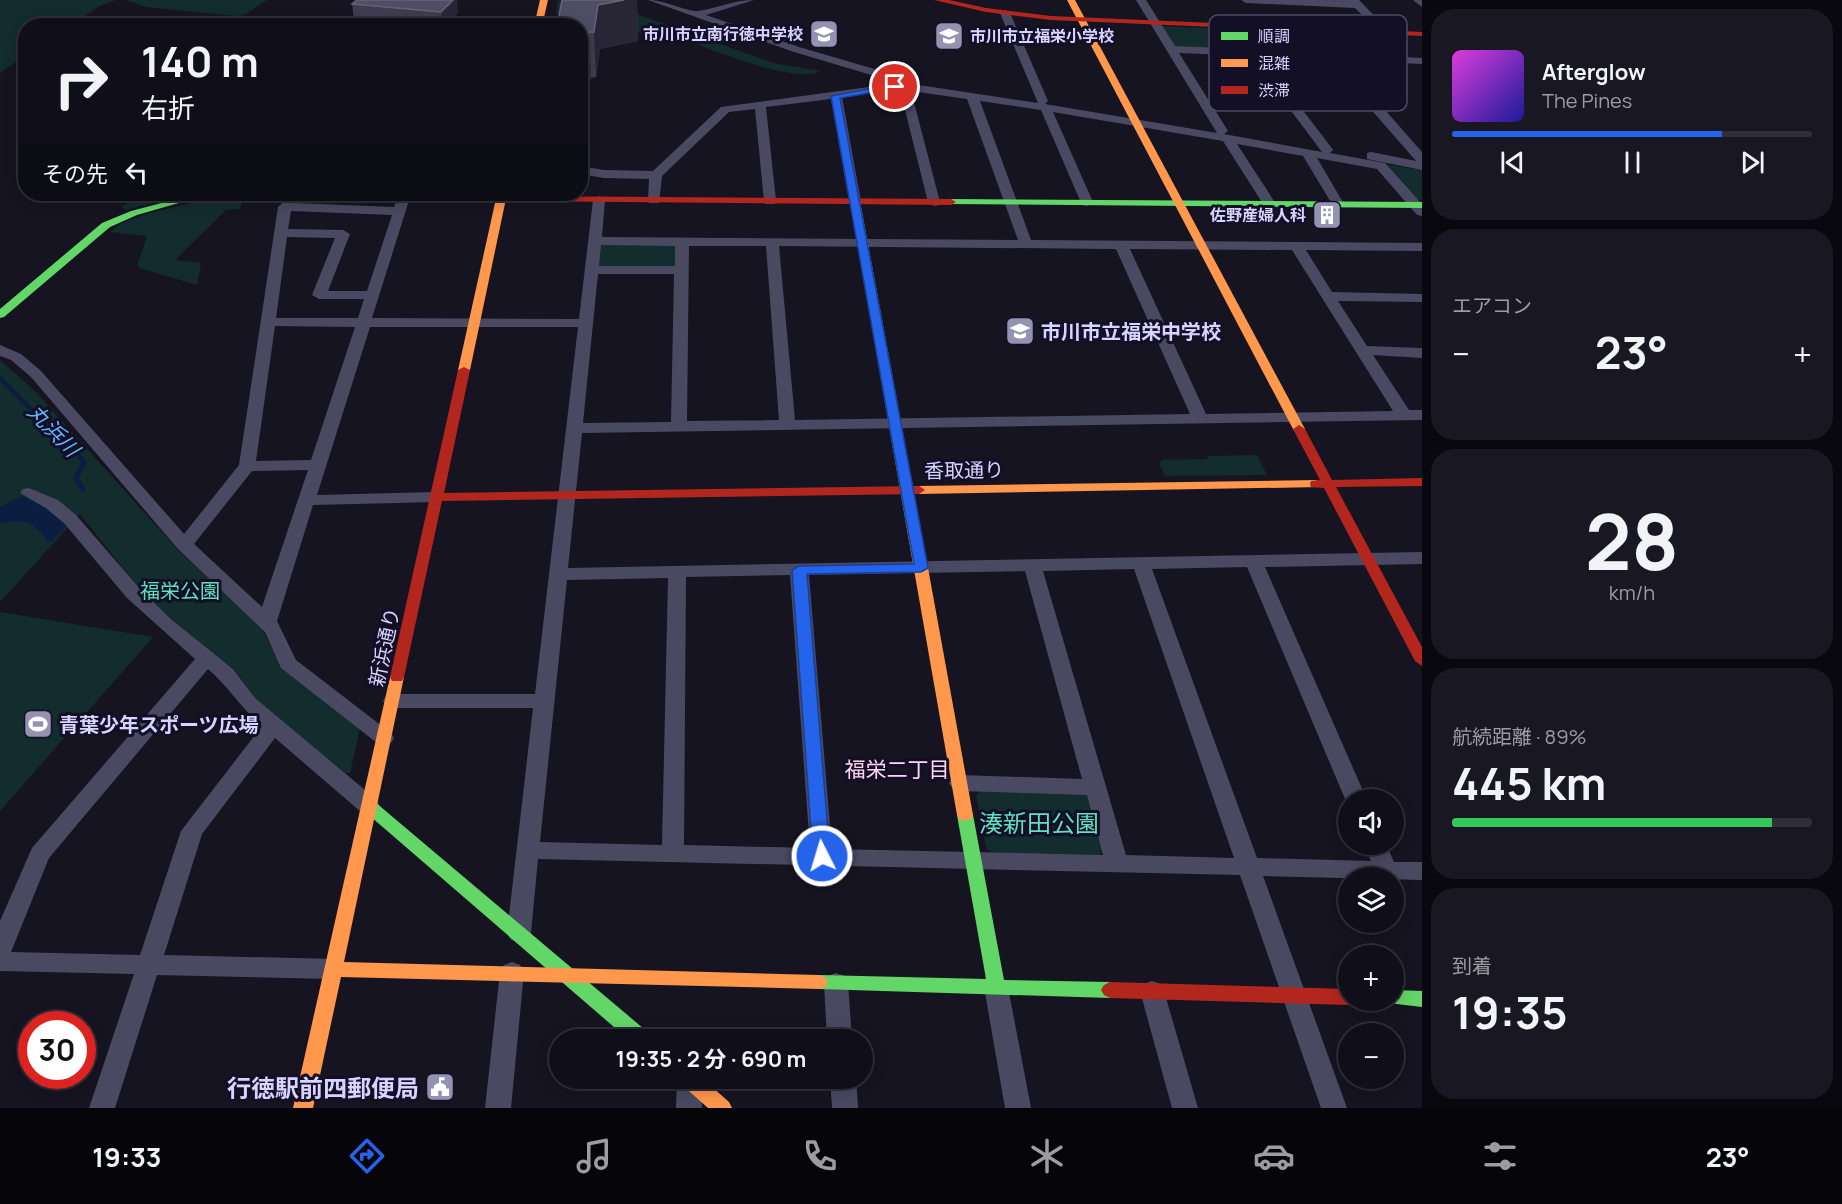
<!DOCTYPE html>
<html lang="ja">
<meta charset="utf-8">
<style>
:root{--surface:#100f19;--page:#191822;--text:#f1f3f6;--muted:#9c9ca2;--line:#302f38;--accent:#2563eb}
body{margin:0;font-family:Manrope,"Noto Sans JP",sans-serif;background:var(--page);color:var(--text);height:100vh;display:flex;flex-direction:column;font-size:22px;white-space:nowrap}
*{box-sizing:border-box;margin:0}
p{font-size:20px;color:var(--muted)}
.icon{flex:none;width:33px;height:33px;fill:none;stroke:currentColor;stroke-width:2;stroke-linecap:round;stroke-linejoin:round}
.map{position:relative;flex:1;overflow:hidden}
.panel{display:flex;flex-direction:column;gap:9px;padding:9px;background:#09080e;width:420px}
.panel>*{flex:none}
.guide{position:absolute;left:18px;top:18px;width:570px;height:183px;border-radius:24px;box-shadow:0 3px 15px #0003,0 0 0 2px var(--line);background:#100f19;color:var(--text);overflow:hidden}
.fabs{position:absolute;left:1338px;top:789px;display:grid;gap:12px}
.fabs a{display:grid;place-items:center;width:66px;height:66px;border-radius:50%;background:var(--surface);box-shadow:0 3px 15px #0003,0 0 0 2px var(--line);font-size:30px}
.speed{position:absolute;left:18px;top:1011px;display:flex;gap:12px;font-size:30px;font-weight:700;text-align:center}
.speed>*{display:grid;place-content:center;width:78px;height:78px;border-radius:50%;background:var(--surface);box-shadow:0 3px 15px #0003,0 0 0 2px var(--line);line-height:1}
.speed .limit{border:9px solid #d22;background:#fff;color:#111}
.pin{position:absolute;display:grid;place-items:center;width:51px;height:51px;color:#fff;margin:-26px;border:3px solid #fff;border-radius:50%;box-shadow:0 2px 6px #0007}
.me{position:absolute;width:66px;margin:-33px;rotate:355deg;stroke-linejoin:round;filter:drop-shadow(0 0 4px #0008)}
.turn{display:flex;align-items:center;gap:21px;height:126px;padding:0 24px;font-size:27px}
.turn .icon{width:78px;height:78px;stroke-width:2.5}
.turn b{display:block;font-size:42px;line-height:51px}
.then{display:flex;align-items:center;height:57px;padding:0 24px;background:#0003;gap:12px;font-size:22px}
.big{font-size:45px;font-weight:700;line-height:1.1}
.panel .card{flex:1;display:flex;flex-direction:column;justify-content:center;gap:9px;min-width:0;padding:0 21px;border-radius:24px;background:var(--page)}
.panel .dial{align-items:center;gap:0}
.dial b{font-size:78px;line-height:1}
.song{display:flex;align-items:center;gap:18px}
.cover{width:72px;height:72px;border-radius:9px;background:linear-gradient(135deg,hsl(300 70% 55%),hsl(240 70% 35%))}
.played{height:6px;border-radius:3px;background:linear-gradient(90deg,var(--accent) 75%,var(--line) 75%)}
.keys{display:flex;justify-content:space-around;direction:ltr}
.heat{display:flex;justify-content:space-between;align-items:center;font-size:33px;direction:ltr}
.charge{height:9px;border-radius:4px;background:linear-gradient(90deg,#34c759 89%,var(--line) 0)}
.trip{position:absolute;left:549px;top:1029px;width:324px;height:60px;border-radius:30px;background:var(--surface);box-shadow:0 3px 15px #0003,0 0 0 2px var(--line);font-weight:700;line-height:60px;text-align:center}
.dock{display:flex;height:96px;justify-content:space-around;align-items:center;background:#06060a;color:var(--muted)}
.dock .icon{width:42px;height:42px}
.dock .current{color:var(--accent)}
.dock b{font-size:27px;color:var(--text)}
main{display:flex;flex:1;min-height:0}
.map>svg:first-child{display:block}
.green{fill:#132c2d}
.water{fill:#0b1e41}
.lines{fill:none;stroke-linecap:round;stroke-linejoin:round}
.stream-far1{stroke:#0b1e41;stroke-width:4.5}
.stream{stroke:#0b1e41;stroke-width:5}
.street{fill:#4a4962;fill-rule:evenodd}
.fast{fill:#63d668;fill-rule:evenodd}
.slow{fill:#ff974d;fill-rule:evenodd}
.jam{fill:#b3261e;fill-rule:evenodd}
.wall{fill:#403d50}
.shaded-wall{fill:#282635}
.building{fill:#504e63;stroke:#66637b;stroke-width:1.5}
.route{fill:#2563eb;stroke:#184099;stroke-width:1.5}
.labels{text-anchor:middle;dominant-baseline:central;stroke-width:6;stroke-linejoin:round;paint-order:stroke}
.far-poi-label{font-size:16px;font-weight:bold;fill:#d9d4ff;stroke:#130f26;text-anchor:end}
.poi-label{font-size:20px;font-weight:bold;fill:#d9d4ff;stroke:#130f26;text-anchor:start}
.street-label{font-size:20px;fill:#d9d4ff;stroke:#130f26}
.park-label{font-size:20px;fill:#5fe0c0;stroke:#130f26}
.water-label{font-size:21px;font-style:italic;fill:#62b6ff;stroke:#130f26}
.neighbourhood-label{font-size:21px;fill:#ffd6f0;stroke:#130f26}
.near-park-label{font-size:24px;fill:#5fe0c0;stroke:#130f26}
.near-poi-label{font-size:24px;font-weight:bold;fill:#d9d4ff;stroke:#130f26;text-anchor:end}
.key{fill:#130f26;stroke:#4e4a67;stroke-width:1.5}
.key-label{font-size:16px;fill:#d9d4ff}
</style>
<main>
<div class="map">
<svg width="1422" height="1108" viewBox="0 0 1422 1108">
<rect width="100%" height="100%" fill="#161421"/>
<g class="green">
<polygon points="0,0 116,0 100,6 71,25 26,26 25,56 0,73"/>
<polygon points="126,0 267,0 244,15 236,16 146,7"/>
<path d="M558 0 571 4 598 0 773 63 821 71C793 87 688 40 656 28 625 42 617 21 589 14 580 11 566 14 556 14Z"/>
<polygon points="1159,26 1232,29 1246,49 1172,46"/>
<polygon points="1384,164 1422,170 1422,200 1416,199"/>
<polygon points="143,194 189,194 125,210 121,207"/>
<path d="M219 194H245L240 209 226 210 175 260 201 263 197 285 139 268 138 263 147 236 110 232C140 208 185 209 219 194Z"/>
<polygon points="605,244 671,245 676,247 676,266 603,268 599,266 600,246"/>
<polygon points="0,360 36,392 178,550 262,629 282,666 360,728 350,773 341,773 260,705 234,669 189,635 141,591 80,514 0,602"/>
<polygon points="1257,455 1267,475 1165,476 1159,463 1163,460 1208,459 1207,456"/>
<polygon points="0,612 153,637 0,811"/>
<polygon points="982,789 1082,792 1090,796 1104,850 1098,856 993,853 986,848 976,795"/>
</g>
<path class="water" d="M22 496 47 509 66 526 53 541 47 542C36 520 23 519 0 523V507Z"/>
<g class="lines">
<polyline class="stream-far1" points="0,378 34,412 54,426"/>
<polyline class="stream" points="52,425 84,462 76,478 83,489"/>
<g class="street">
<path d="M648 0C665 0 687 12 698 11 718 8 734 0 754 0L706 15 799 47 912 80V84L1038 103 1000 13 1005 10 1010 13 1048 101 1045 104 1217 133 1136 0H1146L1175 46 1245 49 1228 26 1233 23 1237 24 1257 50 1422 58V64L1341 60 1422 152V170L1367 159V153L1371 152 1416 161 1328 60 1262 57 1331 147 1333 150 1330 153 1385 163 1422 204V216L1417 215 1377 169 1317 158 1344 204 1338 208 1332 204 1303 156 1237 144 1276 204 1270 208 1265 207 1223 141 1053 112 1093 202 1087 206 1082 205 1041 110 980 101 1031 240 1422 243V251L1306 250 1332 292 1422 294V302L1338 301 1367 346 1422 348V358L1373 355 1409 410H1422V420L582 433 568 568 1422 552V564L1265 567 1367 800H1348V806L1247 567 1152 569 1257 858 1371 861 1364 844H1386L1394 862H1422V880L1263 876 1347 1108H1321L1240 875 538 859 531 933 527 940 519 942 511 940 507 933 533 708H393L386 706 383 701 386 696 393 694H535L578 327H370L317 495 436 492 445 497 436 502 313 505 277 621 296 660 391 733 394 738 391 743 384 745 377 743 281 668 265 632 178 549 31 377 11 360 0 356V345L21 354 41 371 184 534 239 465 278 207 292 194H305L296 203 394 207 399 194H411L372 318 579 319 593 200 599 196 605 200 602 237 1018 240 967 99 911 91 940 202 939 205 934 206 928 202 900 90 842 97 861 201 860 204H850L849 201 831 99 766 107 776 201 775 204H765L764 201 755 109 729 112 662 176 659 203H649L648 200 649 179 604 178 580 174V166L604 170 653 171 721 107 898 83 791 51ZM1179 53 1250 56 1322 152 1224 134 1228 131ZM291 211 392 215 367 291H328L350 234 343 230 288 229ZM287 237 335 238 312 295 319 299H364L358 318H276ZM601 245 675 246V266H599ZM689 246H766L779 420 687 421ZM779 246 1116 249 1190 414 795 420ZM1130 249 1292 250 1393 411 1206 414ZM598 274H674L671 422 583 423ZM275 326 355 327 311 460 256 461ZM308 470 262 607 194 544 252 471ZM1134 569 1234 858 1126 855 1043 571ZM1025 571 1082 779 960 775 952 778 949 783 952 788 960 791 1087 795 1103 855 832 849 809 575ZM790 575 810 848 684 845 686 577ZM668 578 662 845 540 842 567 580Z"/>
<polygon points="1241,0 1359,0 1391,33 1382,35 1355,8 1246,3"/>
<polygon points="1413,0 1422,0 1422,7"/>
<path d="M29 488 58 500 76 515 141 590 172 620 233 669 255 698 377 800 380 806 377 812 369 814 361 812 275 738 202 834 164 955 334 959 342 962 346 969 342 976 334 979 157 975 115 1108H89L134 974 0 971V921L32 848 195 659 127 598 64 523 46 508 20 493 23 489ZM208 669C228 686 241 708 262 726L181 831 140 955 11 952 49 858Z"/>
<polygon points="512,962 520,965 524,972 511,1108 485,1108 500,972 504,965"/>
<polygon points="836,973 845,976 848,983 852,1040 827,1040 824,983 827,976"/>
<polygon points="996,977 1005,980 1008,987 1031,1108 1005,1108 984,987 987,980"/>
<polygon points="1152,981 1161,984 1164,991 1198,1108 1172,1108 1140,991 1143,984"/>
<polygon points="677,1078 701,1078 702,1108 676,1108"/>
<polygon points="830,1078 856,1078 858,1108 832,1108"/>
</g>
<g class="fast">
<polygon points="196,194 210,194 137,215 110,227 4,317 0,318 0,309 102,223 131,211"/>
<polygon points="855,198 860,201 920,524 913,528 906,524 850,201"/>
<polygon points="951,199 1422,202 1422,208 948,204 948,200"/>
<polygon points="369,800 375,802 650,1034 652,1040 629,1040 363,810 361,806 363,802"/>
<polygon points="965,809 971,811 973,815 1004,980 1110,982 1116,985 1119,990 1116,995 1110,998 819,989 813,987 810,982 813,977 819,975 986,979 957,815 959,811"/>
<polygon points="1394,990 1422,991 1422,1007 1388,1003 1386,1000 1394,1000"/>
</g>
<g class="slow">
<polygon points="540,0 548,0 542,26 534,26"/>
<polygon points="1067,0 1075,0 1305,429 1303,432 1295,432 1293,429"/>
<polygon points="497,194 507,194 470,370 464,373 458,370"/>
<polygon points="1316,480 1322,484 1321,487 919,494 913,490 919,486"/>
<polygon points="913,520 920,524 973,815 971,819 965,821 959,819 957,815 906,524"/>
<polygon points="397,672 402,673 404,677 344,962 819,975 825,977 828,982 825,987 819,989 341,977 313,1108 293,1108 390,677 392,673"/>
<polygon points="679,1078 702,1078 729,1102 732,1108 708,1108 681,1084"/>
</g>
<g class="jam">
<polygon points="934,0 949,0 986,8 1051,16 1422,32 1422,36 1051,20 986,12"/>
<polygon points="500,196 951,199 956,202 951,205 497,201 497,197"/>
<polygon points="464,367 470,370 444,493 919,486 925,490 919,494 442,501 404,677 402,681 392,681 390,677 458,370"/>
<polygon points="1299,425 1305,429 1332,480 1422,478 1422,486 1336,487 1422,647 1422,666 1415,661 1324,488 1311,487 1310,484 1311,481 1320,480 1293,429"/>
<polygon points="1110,982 1348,989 1348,1000 1355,1000 1348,1005 1110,998 1104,995 1101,990 1104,985"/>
</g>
</g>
<g class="wall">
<polygon points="562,0 637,0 638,41 600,49 596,77 591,78 584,99 580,99 580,26"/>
<polygon points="352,4 458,13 446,26 411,26 354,21"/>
</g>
<g class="shaded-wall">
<polygon points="453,0 457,0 458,13 446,26 443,26 441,12"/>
<polygon points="624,0 637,0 638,41 600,49 596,77 594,32 598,5"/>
<polygon points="589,32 591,78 584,99 582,53"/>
</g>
<g class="building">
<polygon points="357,0 453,0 441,12 352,4"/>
<polygon points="562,0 624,0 598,5 594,32 589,32 582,53 580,53 580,26 557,26"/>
</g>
<polygon class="route" points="895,84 898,88 840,98 928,568 921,572 807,574 830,856 828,861 816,861 813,856 792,570 799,566 914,564 831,96"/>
<defs>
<g id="school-square" transform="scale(1.5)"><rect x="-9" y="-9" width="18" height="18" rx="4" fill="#9591b1" stroke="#130f26"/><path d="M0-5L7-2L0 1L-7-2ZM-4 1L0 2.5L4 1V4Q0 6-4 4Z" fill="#fff"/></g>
<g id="building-square" transform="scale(1.5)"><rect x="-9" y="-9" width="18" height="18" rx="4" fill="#9591b1" stroke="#130f26"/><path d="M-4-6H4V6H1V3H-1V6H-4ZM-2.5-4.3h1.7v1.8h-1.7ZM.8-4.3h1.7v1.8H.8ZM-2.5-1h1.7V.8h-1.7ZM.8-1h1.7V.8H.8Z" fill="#fff"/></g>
<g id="stadium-square" transform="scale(1.5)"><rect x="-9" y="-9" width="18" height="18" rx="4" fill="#9591b1" stroke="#130f26"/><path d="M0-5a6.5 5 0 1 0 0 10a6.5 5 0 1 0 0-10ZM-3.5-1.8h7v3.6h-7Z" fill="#fff"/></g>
<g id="civic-square" transform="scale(1.5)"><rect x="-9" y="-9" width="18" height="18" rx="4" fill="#9591b1" stroke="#130f26"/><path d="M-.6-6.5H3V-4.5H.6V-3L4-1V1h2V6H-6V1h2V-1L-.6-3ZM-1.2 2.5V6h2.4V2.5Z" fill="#fff"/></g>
</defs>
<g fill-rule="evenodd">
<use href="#school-square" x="824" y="34"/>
<use href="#school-square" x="949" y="36"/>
<use href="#building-square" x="1327" y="215"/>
<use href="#school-square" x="1020" y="331"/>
<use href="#stadium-square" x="38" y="724"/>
<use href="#civic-square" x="440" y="1087"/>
</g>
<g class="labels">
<g class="far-poi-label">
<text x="803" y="34">市川市立南行徳中学校</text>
<text x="970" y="36" text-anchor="start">市川市立福栄小学校</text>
<text x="1306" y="215">佐野産婦人科</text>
</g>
<g class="poi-label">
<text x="1041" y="331">市川市立福栄中学校</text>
<text x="59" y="724">青葉少年スポーツ広場</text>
</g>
<g class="street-label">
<text transform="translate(964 470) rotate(-1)">香取通り</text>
<text transform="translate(384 647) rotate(-78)">新浜通り</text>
</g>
<g class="park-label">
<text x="180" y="590">福栄公園</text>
</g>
<g class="water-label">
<text transform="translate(54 430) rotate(46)">丸浜川</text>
</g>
<g class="neighbourhood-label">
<text x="897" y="769">福栄二丁目</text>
</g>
<g class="near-park-label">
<text x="1039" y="822">湊新田公園</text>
</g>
<g class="near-poi-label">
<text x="419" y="1087">行徳駅前四郵便局</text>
</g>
</g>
<rect x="1209" y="15" width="198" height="96" rx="9" class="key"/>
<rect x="1221" y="32" width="27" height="8" fill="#63d668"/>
<rect x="1221" y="59" width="27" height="8" fill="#ff974d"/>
<rect x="1221" y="86" width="27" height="8" fill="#b3261e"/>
<g class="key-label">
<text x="1258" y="42">順調</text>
<text x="1258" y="69">混雑</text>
<text x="1258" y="96">渋滞</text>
</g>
</svg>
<div class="fabs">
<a><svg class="icon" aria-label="sound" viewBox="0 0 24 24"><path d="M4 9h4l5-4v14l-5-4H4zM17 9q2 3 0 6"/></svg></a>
<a><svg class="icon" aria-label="layers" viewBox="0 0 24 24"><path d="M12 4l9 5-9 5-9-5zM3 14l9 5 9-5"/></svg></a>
<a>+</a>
<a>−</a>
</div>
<div class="speed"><div class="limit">30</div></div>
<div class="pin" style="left:895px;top:87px;background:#d93025"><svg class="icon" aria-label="arrive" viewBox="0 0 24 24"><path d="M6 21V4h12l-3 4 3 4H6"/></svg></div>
<svg class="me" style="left:822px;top:856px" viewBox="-20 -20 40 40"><circle r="17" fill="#2563eb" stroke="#fff" stroke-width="3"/><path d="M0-11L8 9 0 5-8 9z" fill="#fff"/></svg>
<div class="trip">19:35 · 2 分 · 690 m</div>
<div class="guide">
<div class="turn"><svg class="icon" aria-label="right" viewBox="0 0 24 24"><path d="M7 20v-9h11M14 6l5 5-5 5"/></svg><div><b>140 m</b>右折</div></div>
<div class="then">その先<svg class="icon" aria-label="left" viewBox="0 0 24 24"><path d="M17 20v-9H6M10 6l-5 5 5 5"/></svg></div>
</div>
</div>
<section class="panel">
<div class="card">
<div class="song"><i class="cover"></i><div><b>Afterglow</b><p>The Pines</p></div></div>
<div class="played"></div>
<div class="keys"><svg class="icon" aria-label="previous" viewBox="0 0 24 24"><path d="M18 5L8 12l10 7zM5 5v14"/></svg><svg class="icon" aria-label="pause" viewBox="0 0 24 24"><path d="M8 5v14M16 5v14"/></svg><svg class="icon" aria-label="next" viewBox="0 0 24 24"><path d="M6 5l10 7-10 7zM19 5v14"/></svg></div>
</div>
<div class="card"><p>エアコン</p>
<div class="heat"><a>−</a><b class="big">23°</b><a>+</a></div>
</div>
<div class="card dial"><b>28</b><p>km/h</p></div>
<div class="card"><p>航続距離 · 89%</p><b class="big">445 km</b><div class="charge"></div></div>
<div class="card"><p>到着</p><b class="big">19:35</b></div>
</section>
</main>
<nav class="dock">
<b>19:33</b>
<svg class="icon current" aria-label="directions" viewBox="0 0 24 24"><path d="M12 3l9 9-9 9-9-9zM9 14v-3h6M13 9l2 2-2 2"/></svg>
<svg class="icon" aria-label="music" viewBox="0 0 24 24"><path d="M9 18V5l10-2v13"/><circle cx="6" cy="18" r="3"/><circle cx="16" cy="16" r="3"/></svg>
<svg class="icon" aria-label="phone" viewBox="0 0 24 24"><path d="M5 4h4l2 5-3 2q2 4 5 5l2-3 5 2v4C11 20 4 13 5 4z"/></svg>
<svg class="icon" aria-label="climate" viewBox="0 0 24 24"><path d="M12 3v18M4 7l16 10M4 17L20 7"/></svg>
<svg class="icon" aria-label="car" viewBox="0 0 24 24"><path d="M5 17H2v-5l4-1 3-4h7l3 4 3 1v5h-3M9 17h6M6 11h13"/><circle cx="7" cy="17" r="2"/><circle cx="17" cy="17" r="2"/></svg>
<svg class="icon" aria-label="filters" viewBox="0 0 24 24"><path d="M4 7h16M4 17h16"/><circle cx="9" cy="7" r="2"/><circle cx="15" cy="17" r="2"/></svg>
<b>23°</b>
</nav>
